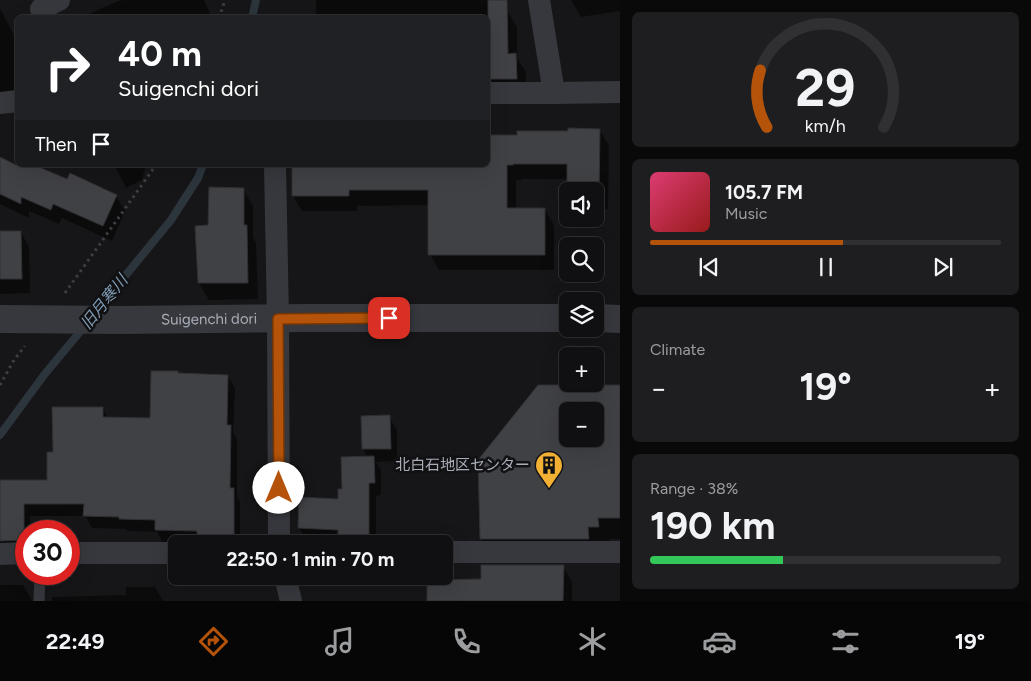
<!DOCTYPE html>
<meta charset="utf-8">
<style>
:root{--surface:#101012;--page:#1e1e20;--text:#f1f3f6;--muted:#9c9d9f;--line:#303032;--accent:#b45309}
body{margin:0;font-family:Figtree,"Noto Sans JP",sans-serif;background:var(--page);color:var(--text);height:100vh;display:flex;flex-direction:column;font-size:19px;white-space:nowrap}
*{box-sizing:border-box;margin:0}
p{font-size:16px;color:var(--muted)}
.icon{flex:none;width:28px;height:28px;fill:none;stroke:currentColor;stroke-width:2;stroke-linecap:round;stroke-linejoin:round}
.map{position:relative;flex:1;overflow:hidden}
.side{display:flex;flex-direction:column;gap:12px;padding:12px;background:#09090a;width:411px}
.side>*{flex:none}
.top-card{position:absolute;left:15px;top:15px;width:475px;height:152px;border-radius:8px;box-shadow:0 5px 20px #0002,0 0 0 1px var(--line);background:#202124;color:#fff;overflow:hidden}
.controls{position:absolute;left:559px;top:182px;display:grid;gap:10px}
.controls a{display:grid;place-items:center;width:45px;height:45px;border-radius:8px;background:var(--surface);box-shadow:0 5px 20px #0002,0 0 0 1px var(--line);font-size:25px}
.speed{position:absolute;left:15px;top:520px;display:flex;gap:10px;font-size:25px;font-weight:700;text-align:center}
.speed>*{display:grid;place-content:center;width:65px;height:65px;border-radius:50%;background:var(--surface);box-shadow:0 5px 20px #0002,0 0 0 1px var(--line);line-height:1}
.speed .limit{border:8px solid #d22;background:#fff;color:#111}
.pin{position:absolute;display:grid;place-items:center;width:42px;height:42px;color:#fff;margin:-21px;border-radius:10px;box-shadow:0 2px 8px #0006}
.me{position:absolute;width:55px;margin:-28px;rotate:0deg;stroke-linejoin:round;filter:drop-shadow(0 0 4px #0008)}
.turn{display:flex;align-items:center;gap:18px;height:105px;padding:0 20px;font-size:22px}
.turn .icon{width:65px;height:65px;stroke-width:2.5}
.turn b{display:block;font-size:35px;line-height:42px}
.then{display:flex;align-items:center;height:48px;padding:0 20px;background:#0003;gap:10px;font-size:19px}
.big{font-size:38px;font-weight:700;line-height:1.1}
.side .widget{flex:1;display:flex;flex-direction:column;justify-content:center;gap:8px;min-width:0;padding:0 18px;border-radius:8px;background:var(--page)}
.side .dial{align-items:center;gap:0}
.dial svg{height:130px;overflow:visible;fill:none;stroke:var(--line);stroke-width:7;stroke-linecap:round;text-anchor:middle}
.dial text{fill:var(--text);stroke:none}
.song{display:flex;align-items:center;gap:15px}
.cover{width:60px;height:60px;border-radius:8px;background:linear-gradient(135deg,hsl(340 70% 55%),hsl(0 70% 35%))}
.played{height:5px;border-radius:2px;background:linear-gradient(90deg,var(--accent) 55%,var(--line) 55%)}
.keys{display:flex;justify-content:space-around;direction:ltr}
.heat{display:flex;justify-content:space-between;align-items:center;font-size:28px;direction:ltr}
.charge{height:8px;border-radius:4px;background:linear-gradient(90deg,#34c759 38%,var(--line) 0)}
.trip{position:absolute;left:168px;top:535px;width:285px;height:50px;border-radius:8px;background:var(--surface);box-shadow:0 5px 20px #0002,0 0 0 1px var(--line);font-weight:700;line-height:50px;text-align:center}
.menu{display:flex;height:80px;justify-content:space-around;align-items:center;background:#060607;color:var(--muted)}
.menu .icon{width:35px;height:35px}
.menu .current{color:var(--accent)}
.menu b{font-size:22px;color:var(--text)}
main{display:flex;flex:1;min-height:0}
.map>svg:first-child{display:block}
.shadow{fill:#0007;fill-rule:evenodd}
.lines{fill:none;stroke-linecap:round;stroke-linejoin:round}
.stream{stroke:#2c353c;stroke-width:8}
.building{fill:#404145;stroke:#303034;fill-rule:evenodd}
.path{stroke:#3d3f44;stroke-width:3;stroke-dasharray:2.5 4;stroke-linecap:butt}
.service{stroke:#37383d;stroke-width:11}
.minor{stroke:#37383d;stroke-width:22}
.tertiary{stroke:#37383d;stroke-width:28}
.tertiary-bridge{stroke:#37383d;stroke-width:28}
.route-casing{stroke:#753606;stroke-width:12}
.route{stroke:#b45309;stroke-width:9}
.labels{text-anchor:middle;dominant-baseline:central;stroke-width:5;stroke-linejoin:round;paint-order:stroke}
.street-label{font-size:15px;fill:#a8adb8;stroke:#111113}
.poi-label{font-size:15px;fill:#a8adb8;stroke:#111113;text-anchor:end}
.water-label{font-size:16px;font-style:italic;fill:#7f9bb3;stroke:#111113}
</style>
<main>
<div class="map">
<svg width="620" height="601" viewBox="0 0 620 601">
<rect width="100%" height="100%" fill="#161618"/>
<g class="shadow">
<polygon points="121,0 204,0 212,18 84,18 84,16"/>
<polygon points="316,0 505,0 506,9 517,27 517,58 526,72 526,96 488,97 488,18 316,18"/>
<polygon points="571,0 620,0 620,11 581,17"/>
<polygon points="0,8 18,43 18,101 0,95"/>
<polygon points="600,130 609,146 608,209 595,209 595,191 568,191 568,179 522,179 522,180 516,180 516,210 545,210 554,225 554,270 439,270 430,254 429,205 357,206 357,211 302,211 293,196 293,165 488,165 488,137 518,137"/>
<polygon points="0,158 21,169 22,165 31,165 68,181 116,196 125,211 112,241 62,218 59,224 29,211 29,218 0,204"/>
<polygon points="114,165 146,165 142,180 126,188"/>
<polygon points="243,189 253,206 253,237 256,243 258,299 209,300 199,283 196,227 210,227"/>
<polygon points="0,232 21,232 29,247 30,293 0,294"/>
<polygon points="178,372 179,374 228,376 235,389 233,432 237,439 237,495 240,502 240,544 163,543 157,532 127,531 126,529 92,528 85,516 30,516 30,531 26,531 26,552 0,553 0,481 48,481 54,453 102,408 108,418 152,419"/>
<path d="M620 386V539H609L610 548 494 560 481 539 539 387ZM568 411H595V439H568Z"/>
<polygon points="389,417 397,430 397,461 376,462 381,470 381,495 376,496 376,544 345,544 344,542 307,541 299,528 340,500 343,491 368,457 363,449 362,418"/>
<polygon points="563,566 572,582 572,601 573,601 428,601 482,581"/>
<polygon points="0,585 23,585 31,598 31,601 0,601"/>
<polygon points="126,587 155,587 163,601 52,601 52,597 126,595"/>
</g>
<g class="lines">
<g class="stream">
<polyline points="252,18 256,0"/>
<polyline points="94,314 171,220 198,178 203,165"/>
<polyline points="0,435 44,375 84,327"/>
</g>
</g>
<g class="building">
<polygon points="488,0 507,0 508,54 516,53 517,79 488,79"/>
<polygon points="568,128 600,129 599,193 595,193 595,191 568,191 567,193 567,164 513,164 513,165 507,165 507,208 545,208 545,255 428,255 428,190 349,190 349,196 292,196 292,165 488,165 488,135 517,135 517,131 568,131"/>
<polygon points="0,157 16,165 34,165 67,179 70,173 117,195 103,226 53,204 51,210 21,197 21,204 0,194"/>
<polygon points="209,187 244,188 244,225 247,225 248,283 198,283 195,226 208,225"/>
<polygon points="0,231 21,231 22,279 0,279"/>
<polygon points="151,371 178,371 178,373 228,375 227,425 231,425 230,488 234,488 234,536 197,535 197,531 155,530 155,520 119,519 119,517 83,516 84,504 24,504 24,540 0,541 0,480 47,480 47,452 53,452 52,407 103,407 103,417 150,418"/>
<path d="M538 385H620V518H598L599 527H588L589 539H480L478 460ZM568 411H595V439H568Z"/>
<polygon points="390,415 391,449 362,449 361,416"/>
<polygon points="374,456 375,483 369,483 369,535 338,535 338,530 298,528 299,497 338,499 338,489 342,489 341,457"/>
<polygon points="481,565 564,565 563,601 427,601 427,580 481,579"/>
</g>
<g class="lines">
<g class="path">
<polyline points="219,18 225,0"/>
<polyline points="65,293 156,165"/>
<polyline points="0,385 14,360 25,346"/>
</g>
<polyline class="service" points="39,601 40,574"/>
<g class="minor">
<polyline points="539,0 554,93"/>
<polyline points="41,9 59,0"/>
<polyline points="488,93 554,93 620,92"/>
<polyline points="0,103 18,101"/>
<polyline points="275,165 278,319 279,544"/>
<polyline points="444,552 620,552"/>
<polyline points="69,553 176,553"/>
<polyline points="0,554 26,553"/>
<polyline points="285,576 291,601"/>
</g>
<g class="tertiary">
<polyline points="595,318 620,319"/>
<path id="s1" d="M121 320 309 318H568"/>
</g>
<polyline class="tertiary-bridge" points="2,319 121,320"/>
</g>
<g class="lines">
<g class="route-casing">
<polyline id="route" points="279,488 278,319 389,318"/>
</g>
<use href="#route" class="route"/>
</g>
<defs>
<g id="building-pin" transform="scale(1.4375)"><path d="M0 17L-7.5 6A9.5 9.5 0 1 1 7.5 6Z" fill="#f2b134" stroke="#111113"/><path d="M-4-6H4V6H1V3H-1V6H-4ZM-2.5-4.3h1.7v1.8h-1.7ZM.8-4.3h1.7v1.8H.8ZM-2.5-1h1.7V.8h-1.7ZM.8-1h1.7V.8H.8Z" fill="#111"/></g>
</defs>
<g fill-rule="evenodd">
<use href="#building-pin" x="549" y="465"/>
</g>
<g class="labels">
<g class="street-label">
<text stroke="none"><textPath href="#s1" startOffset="88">Suigenchi dori</textPath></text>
</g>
<g class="poi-label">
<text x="530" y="465">北白石地区センター</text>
</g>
<g class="water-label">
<text transform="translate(104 302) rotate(-51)">旧月寒川</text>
</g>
</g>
</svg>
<div class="controls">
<a><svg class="icon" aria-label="sound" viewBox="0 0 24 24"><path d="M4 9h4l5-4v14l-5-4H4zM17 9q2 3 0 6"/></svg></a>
<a><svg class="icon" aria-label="search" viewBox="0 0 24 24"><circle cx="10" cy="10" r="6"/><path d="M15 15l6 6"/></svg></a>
<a><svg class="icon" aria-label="layers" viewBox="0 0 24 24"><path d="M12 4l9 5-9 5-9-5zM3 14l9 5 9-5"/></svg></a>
<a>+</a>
<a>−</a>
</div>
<div class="speed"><div class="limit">30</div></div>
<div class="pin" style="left:389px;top:318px;background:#d93025"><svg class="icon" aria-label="arrive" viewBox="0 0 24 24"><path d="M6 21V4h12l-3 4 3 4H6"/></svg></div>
<svg class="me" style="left:279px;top:488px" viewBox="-20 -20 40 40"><circle r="19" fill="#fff"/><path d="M0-13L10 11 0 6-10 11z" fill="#b45309"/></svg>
<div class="trip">22:50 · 1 min · 70 m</div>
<div class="top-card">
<div class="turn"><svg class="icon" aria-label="right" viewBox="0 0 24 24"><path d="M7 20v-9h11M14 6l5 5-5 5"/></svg><div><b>40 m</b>Suigenchi dori</div></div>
<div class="then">Then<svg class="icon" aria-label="arrive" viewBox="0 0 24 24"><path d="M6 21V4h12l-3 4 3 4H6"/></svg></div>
</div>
</div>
<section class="side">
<div class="widget dial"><svg viewBox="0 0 100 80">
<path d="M14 69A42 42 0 1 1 86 69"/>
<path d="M14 69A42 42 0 0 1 10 34" stroke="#b45309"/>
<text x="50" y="56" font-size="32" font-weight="700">29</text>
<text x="50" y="72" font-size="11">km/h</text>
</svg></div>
<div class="widget">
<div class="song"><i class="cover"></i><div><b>105.7 FM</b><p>Music</p></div></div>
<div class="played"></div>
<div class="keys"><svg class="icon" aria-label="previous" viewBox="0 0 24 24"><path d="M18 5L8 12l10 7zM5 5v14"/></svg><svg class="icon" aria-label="pause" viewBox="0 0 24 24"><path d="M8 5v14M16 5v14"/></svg><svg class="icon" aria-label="next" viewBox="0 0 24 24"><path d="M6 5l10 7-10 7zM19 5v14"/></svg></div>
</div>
<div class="widget"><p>Climate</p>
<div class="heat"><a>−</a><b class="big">19°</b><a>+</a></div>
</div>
<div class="widget"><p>Range · 38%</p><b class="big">190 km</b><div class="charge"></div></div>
</section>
</main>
<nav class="menu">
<b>22:49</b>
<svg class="icon current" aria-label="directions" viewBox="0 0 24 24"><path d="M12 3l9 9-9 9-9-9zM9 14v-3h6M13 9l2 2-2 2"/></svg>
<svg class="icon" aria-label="music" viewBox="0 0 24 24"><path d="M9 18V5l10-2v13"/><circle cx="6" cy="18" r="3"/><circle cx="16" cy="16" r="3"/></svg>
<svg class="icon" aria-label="phone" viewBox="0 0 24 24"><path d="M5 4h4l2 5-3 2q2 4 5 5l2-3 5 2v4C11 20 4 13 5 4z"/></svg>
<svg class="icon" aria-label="climate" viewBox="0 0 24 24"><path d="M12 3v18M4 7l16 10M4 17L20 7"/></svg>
<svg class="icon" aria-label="car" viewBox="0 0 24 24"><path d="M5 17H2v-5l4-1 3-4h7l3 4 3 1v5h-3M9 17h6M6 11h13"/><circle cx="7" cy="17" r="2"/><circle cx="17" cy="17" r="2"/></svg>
<svg class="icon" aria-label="filters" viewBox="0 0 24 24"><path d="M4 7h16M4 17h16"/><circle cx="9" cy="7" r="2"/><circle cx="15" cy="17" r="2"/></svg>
<b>19°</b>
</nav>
